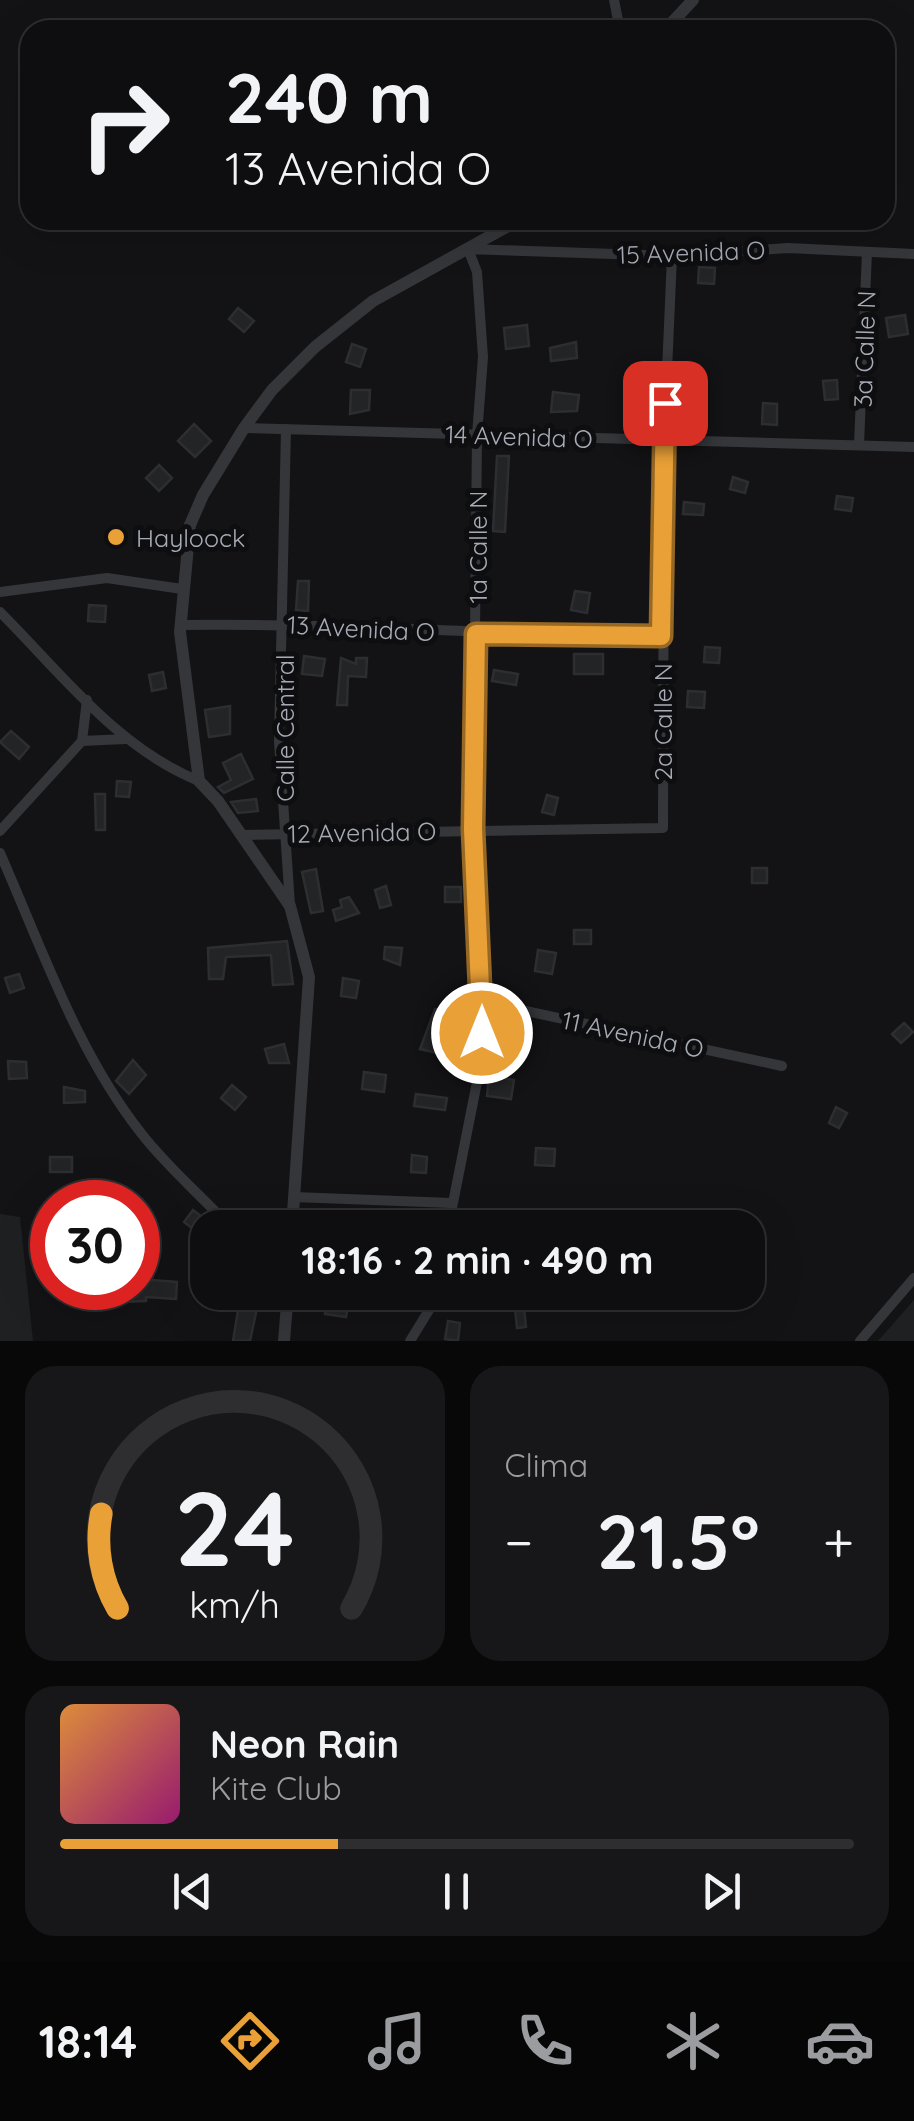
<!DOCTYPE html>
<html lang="es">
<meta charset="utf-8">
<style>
:root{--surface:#0e0e10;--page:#171719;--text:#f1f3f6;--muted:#9b9c9f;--line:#2e2e30;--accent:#e9a037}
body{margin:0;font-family:Quicksand,sans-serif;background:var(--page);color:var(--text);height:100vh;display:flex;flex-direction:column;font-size:38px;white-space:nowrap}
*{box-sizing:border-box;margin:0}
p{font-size:32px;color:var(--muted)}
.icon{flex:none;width:55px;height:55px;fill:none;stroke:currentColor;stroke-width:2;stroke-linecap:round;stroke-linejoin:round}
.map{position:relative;height:1341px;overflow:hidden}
.sheet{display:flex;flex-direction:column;gap:25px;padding:25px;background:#080809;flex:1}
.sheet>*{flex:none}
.hud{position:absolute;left:20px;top:20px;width:875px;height:210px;border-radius:30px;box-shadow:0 10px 40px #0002,0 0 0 2px var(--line);background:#0e0e10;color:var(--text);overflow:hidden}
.speed{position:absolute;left:30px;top:1180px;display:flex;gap:20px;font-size:50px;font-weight:700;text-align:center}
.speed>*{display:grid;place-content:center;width:130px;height:130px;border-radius:50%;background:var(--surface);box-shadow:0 10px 40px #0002,0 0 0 2px var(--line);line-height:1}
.speed .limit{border:15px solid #d22;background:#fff;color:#111}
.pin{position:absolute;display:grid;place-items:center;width:85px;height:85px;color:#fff;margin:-42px;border-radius:20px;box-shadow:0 5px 15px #0006}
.me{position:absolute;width:110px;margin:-55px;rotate:0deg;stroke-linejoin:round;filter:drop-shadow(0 0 8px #0008)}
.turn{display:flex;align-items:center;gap:35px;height:210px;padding:0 40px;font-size:45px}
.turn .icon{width:130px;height:130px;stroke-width:2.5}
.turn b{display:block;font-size:70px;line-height:85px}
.big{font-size:75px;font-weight:700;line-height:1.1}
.sheet .widget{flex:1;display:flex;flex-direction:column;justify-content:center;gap:15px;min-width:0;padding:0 35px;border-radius:30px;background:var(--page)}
.sheet .dial{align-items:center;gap:0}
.dial svg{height:260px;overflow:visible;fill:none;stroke:var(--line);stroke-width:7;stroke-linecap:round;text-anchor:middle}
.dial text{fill:var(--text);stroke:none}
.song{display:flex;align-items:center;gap:30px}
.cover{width:120px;height:120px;border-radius:15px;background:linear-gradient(135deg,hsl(30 70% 55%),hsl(320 70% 35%))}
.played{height:10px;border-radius:5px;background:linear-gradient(90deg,var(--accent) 35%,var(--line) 35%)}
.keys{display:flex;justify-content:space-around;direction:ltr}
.heat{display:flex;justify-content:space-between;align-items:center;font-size:55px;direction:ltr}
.sheet .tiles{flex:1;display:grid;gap:25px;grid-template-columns:1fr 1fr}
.widget:last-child{grid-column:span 2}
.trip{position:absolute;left:190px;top:1210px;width:575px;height:100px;border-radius:30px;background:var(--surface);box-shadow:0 10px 40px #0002,0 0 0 2px var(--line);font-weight:700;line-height:100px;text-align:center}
.tab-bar{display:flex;height:160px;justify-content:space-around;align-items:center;background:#060606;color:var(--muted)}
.tab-bar .icon{width:70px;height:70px}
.tab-bar .on{color:var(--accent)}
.tab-bar b{font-size:45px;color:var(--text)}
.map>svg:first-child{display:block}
.built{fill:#1f2022}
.building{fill:#232426;stroke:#2d2e31;stroke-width:2.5}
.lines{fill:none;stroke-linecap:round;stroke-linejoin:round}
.minor{stroke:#35363a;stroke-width:10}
.tertiary{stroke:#35363a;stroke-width:12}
.route-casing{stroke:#976824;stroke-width:25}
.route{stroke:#e9a037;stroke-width:18}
.poi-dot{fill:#e9a037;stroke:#0e0e10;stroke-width:4}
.labels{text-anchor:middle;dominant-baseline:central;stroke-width:10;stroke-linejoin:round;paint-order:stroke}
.street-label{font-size:25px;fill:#a6abb5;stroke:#0e0e10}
.poi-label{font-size:25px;fill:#a6abb5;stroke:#0e0e10;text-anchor:start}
</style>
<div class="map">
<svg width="914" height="1341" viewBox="0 0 914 1341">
<rect width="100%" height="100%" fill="#131315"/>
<g class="built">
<polygon points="0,1214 20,1217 33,1341 0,1341"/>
<polygon points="914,1300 914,1341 878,1341"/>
</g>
<g class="building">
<polygon points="699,267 715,268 714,284 698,283"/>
<polygon points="238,308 254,321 244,332 229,319"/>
<polygon points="905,315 908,334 889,337 886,318"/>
<polygon points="527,325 529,346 506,349 504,328"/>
<polygon points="576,342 577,358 551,361 550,348"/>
<polygon points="352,344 366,349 360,367 346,362"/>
<polygon points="837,380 838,399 825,400 823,381"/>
<polygon points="351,390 370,390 369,410 350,414"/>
<polygon points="553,392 579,395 577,411 551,412"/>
<polygon points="763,403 777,404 777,425 762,424"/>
<polygon points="194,424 211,441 195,457 178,441"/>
<polygon points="497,456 509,456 505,532 493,531"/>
<polygon points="159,465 172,478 159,491 146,478"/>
<polygon points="733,477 748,482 745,493 730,489"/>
<polygon points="837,496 853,498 851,511 835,509"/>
<polygon points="684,502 704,504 703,515 683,514"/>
<polygon points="298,581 309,581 308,611 296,610"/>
<polygon points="575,591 590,593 587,613 571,610"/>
<polygon points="89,605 106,606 105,622 88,621"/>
<polygon points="705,647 720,648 719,663 704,662"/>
<rect x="574" y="654" width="29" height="20"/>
<polygon points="304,656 325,659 322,676 302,674"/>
<polygon points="341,658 356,664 356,658 367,658 366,677 348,676 347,705 337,705"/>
<polygon points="494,670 518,674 516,685 492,681"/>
<polygon points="163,672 166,688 152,691 149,675"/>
<polygon points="688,691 705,692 704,708 687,707"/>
<polygon points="230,706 230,734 209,737 205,710"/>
<polygon points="11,731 29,747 19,759 0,742"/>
<polygon points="241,754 253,779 224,793 218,787 231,780 223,763"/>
<polygon points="117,781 131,782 129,797 116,796"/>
<polygon points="95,794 105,794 105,830 96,830"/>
<polygon points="547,795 558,798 554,815 542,812"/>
<polygon points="256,799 258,811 238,813 231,802"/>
<rect x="752" y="868" width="15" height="15"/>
<polygon points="316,869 323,911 311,913 302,872"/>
<polygon points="386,886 391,905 380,908 375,890"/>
<rect x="445" y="887" width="16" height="15"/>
<polygon points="349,897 359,913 336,921 333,910 342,907 340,900"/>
<rect x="574" y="930" width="17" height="14"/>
<polygon points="287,941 293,984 273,985 271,955 226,957 223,979 209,979 208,948"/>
<polygon points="385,947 402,948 400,965 384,959"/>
<polygon points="538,950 556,953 552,974 535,971"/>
<polygon points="19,974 24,988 10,993 5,978"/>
<polygon points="343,978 359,981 356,998 341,996"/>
<polygon points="435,1009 447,1012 437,1053 420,1049"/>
<polygon points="904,1023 913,1032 901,1043 892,1034"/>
<polygon points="284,1044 289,1063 269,1063 265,1049"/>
<polygon points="133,1060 146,1075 129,1094 116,1081"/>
<polygon points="8,1061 26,1062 27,1078 9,1079"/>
<polygon points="364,1072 386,1075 384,1092 362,1089"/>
<polygon points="489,1076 514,1080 511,1099 487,1096"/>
<polygon points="232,1085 246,1097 235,1110 221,1098"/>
<polygon points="64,1087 85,1091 85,1102 64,1103"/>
<polygon points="416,1094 447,1098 445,1110 414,1106"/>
<polygon points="836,1107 847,1113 839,1128 829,1123"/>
<polygon points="536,1148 555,1149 554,1166 535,1165"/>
<polygon points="412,1155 427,1157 426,1173 411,1172"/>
<rect x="50" y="1157" width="22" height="15"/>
<polygon points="193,1210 206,1220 197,1232 184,1222"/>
<polygon points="485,1218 486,1228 457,1228 458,1220"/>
<polygon points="138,1279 177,1282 176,1299 146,1297 146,1301 122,1302 122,1288 138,1288"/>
<polygon points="328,1294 350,1297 346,1317 325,1314"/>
<polygon points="239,1304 257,1308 250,1341 233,1341"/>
<polygon points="524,1307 526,1327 517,1328 515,1308"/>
<polygon points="448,1321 460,1323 458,1341 445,1339"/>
</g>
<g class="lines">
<g class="minor">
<polyline points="614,0 620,30"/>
<polyline points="244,428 914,447"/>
<polyline points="286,429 279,741 290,905"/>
<polyline points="859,445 867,252"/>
<polyline points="0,592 107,578 182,589"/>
<path d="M0 612C61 673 117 748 199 781"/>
<path d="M181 625C341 623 501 635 661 636"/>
<polyline points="82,741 87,700"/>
<polyline points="0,831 82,741 125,739"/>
<polyline points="242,835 663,828 664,440 672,256"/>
<path d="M0 853C41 946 77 1052 141 1133 167 1167 202 1196 231 1228"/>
<polyline points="484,1002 782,1066"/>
<polyline points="294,1197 451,1203"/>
<polyline points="448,1228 481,1062 484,1004 473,829 477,435 483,357 477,272 468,249 672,256 788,248 914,254"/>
<polyline points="410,1341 440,1292"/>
<polyline points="860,1341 914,1278"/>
</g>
<g class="tertiary">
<polyline points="665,30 693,0"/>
<polyline points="292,1228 309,977 290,906 218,801 199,781 180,632 190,525 203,495 244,428 272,390 315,347 373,301 519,220"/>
<polyline points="284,1341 288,1292"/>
</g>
</g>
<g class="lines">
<g class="route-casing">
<polyline id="route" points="482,1033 473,829 476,634 661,636 665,403"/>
</g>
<use href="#route" class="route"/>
</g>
<circle class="poi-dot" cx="116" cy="537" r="10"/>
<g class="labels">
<g class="street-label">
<text transform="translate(691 252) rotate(-2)">15 Avenida O</text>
<text transform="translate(864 349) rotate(-88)">3a Calle N</text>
<text transform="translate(519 436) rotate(2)">14 Avenida O</text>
<text transform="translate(477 547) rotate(-90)">1a Calle N</text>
<text transform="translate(361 628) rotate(3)">13 Avenida O</text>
<text transform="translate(662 722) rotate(-90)">2a Calle N</text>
<text transform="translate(284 728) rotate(-90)">Calle Central</text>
<text transform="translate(362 832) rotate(-1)">12 Avenida O</text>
<text transform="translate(633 1034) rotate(12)">11 Avenida O</text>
</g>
<g class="poi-label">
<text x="136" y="537">Hayloock</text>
</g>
</g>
</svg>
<div class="speed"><div class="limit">30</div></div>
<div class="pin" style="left:665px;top:403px;background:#d93025"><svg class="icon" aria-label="arrive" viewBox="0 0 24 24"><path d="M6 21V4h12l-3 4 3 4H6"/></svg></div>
<svg class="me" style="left:482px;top:1033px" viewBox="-20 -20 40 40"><circle r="17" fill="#e9a037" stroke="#fff" stroke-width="3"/><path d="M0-11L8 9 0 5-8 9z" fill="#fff"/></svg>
<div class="trip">18:16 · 2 min · 490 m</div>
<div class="hud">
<div class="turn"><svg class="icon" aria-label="right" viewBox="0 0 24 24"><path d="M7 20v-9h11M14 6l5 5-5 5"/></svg><div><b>240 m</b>13 Avenida O</div></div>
</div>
</div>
<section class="sheet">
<div class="tiles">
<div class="widget dial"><svg viewBox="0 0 100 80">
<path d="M14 69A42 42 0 1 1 86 69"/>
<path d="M14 69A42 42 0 0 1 9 40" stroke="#e9a037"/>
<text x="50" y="56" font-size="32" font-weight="700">24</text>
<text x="50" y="72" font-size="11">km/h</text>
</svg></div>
<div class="widget"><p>Clima</p>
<div class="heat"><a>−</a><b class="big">21.5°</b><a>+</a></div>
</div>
<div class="widget">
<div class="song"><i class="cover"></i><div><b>Neon Rain</b><p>Kite Club</p></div></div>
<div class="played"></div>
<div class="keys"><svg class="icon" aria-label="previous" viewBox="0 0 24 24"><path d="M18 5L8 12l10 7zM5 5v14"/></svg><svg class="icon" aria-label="pause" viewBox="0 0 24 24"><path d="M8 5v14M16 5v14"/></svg><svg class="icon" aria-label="next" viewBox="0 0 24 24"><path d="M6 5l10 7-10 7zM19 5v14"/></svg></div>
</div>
</div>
</section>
<nav class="tab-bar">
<b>18:14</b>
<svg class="icon on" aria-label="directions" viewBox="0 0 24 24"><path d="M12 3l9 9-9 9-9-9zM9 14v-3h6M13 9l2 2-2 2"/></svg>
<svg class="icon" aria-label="music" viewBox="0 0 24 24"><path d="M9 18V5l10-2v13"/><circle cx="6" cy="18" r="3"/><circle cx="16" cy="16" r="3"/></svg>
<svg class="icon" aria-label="phone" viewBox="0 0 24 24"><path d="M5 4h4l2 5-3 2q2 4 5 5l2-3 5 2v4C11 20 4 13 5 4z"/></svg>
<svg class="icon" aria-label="climate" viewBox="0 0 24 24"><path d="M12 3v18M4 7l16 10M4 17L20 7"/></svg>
<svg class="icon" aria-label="car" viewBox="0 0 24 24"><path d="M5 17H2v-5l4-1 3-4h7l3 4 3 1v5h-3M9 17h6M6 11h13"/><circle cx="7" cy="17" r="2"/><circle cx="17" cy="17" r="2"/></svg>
</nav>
